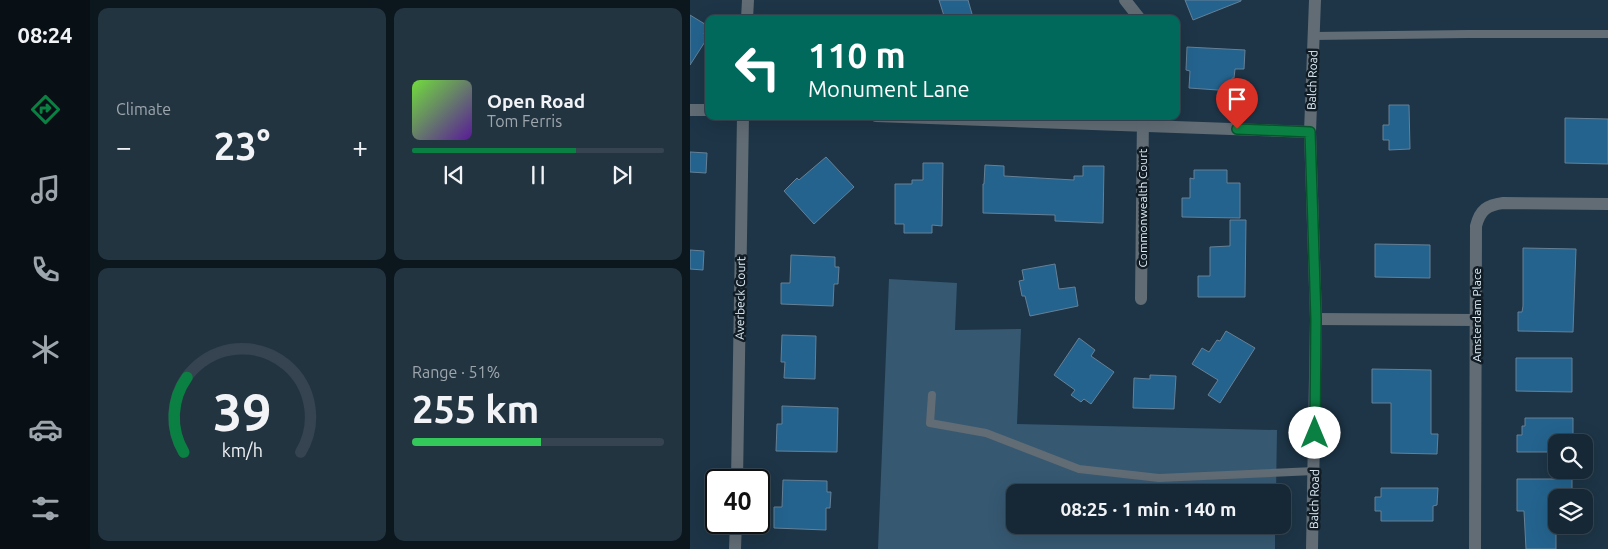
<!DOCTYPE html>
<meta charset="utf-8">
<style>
:root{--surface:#162835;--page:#233441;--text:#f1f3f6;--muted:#9ea6ad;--line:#354450;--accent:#0b8043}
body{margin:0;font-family:Ubuntu,sans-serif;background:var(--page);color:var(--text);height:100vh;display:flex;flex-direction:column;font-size:19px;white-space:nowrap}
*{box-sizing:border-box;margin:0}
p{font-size:16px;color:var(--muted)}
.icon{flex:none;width:28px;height:28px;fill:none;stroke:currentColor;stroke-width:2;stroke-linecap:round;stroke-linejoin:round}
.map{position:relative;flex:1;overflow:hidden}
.sheet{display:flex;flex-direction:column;gap:8px;padding:8px;background:#0c161d;width:600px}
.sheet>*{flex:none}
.guide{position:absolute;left:15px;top:15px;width:475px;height:105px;border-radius:10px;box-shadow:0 5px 20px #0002,0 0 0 1px var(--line);background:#00695c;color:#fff;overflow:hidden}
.fabs{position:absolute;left:858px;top:434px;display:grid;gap:10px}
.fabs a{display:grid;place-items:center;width:45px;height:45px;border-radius:10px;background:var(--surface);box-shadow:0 5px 20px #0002,0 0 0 1px var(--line);font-size:25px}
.speed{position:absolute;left:15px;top:469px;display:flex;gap:10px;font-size:25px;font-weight:700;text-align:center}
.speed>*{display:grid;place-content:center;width:65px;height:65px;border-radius:50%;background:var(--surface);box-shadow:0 5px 20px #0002,0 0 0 1px var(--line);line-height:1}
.speed .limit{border:2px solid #111;border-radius:8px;background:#fff;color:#111}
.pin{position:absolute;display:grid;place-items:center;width:42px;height:42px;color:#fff;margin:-51px -21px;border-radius:50% 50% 50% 0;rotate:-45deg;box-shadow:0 0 5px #0007}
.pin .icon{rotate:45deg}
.me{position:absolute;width:55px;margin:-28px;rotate:0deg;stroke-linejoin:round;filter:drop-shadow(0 0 4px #0008)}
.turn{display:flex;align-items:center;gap:18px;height:105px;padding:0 20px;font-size:22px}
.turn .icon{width:65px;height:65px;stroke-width:2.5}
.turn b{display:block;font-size:35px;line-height:42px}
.big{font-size:38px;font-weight:700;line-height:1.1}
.sheet .widget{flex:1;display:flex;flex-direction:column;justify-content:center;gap:8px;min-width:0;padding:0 18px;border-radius:10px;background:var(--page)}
.sheet .dial{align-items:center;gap:0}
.dial svg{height:130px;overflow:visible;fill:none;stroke:var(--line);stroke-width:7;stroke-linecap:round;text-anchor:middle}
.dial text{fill:var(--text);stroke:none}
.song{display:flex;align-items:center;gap:15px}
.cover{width:60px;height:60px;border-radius:8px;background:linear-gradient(135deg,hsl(100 70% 55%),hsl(270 70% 35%))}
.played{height:5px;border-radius:2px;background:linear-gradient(90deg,var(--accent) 65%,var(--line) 65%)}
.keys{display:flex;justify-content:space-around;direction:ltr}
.heat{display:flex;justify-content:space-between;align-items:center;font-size:28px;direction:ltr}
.charge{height:8px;border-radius:4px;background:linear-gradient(90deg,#34c759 51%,var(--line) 0)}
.sheet .tiles{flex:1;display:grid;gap:8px;grid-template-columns:repeat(2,1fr)}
.trip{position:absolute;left:316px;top:484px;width:285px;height:50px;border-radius:10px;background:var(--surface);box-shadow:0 5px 20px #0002,0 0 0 1px var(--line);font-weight:700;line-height:50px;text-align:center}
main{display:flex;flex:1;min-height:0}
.menu{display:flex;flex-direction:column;width:90px;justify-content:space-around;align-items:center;background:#091015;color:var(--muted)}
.menu .icon{width:35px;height:35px}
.menu .active{color:var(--accent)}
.menu b{font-size:22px;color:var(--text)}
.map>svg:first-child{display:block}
.green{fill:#365871}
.building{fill:#24638e;stroke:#668095}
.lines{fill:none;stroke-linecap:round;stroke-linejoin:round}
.service{stroke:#616c75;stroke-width:8}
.minor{stroke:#616c75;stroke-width:12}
.tertiary{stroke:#616c75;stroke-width:12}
.route-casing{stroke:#07532c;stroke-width:12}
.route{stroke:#0b8043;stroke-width:9}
.labels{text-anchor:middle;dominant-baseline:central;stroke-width:5;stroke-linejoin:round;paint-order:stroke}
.street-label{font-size:12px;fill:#e2f1fc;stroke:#111c24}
</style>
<main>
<nav class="menu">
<b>08:24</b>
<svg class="icon active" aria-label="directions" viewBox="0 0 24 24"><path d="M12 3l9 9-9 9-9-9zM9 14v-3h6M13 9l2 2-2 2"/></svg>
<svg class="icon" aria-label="music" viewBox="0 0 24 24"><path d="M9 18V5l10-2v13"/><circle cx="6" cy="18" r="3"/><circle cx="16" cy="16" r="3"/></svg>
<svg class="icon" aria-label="phone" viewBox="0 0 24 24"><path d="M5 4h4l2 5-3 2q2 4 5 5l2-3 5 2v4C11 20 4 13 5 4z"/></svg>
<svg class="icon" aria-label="climate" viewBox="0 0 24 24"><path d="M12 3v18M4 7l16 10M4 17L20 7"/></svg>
<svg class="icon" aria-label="car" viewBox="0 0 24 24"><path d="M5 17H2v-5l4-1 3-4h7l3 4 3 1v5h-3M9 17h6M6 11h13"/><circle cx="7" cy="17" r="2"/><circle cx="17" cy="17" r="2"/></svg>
<svg class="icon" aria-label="filters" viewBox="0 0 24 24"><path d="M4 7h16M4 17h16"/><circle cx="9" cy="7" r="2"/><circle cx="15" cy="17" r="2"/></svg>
</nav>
<section class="sheet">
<div class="tiles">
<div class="widget"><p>Climate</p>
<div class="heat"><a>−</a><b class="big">23°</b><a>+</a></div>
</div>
<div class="widget">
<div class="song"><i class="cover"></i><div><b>Open Road</b><p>Tom Ferris</p></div></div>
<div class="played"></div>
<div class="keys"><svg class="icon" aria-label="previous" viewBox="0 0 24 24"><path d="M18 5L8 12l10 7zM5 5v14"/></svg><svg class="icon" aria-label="pause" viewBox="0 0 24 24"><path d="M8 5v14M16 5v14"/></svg><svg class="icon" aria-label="next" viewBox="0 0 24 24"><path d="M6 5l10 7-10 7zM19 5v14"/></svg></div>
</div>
<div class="widget dial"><svg viewBox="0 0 100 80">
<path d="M14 69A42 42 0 1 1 86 69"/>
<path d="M14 69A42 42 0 0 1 16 23" stroke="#0b8043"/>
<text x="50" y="56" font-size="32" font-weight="700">39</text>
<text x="50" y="72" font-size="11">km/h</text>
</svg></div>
<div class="widget"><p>Range · 51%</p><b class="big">255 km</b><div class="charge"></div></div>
</div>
</section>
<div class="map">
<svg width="918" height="549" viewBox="0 0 918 549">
<rect width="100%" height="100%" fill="#1d3547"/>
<polygon class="green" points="199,279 267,283 265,330 331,329 327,424 587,430 586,492 325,492 325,525 585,525 585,549 188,549"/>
<g class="building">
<polygon points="249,0 278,0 282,14 265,19 255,19"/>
<polygon points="495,0 551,0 551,1 503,20"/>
<polygon points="0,15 18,26 14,34 18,37 0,65"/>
<polygon points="497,47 555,50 554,69 545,69 544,78 542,78 542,91 499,88 500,71 496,70"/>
<polygon points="699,105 719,105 720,149 699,150 699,140 693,140 693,125 699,125"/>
<polygon points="875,118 918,119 918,164 875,163"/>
<polygon points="0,152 17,153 16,173 0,172"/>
<polygon points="136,157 164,187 124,224 94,191 107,178 109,180"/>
<polygon points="233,163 253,163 252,226 242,225 242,233 214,233 214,224 205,224 205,184 222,184 222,180 233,180"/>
<polygon points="295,165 314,166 314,176 384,180 384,176 393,176 393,166 414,166 413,223 365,221 365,215 293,213 293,184 294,184"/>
<polygon points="504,170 537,170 537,183 550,183 550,218 492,217 492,198 500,198 500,178 504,179"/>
<polygon points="540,220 556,220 555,297 508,297 508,276 520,276 520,247 540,246"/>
<polygon points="685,244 740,245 740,278 685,277"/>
<polygon points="833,248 886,249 883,332 828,331 828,312 832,312 833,306"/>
<polygon points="0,250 14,251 13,270 0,269"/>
<polygon points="101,255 145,257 145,267 149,267 148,284 144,284 143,306 91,304 91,283 100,283"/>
<polygon points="365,264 369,289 385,287 388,306 340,316 335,296 332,296 329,281 334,280 332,270"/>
<polygon points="536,331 565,348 530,403 518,395 528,380 502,364 512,348 519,352 527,340 530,341"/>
<polygon points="92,335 126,336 125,379 94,378 95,362 91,362"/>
<polygon points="389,338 405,350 401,356 424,372 401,404 394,399 391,402 381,395 385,390 364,375"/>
<polygon points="826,358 882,358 882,392 826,391"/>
<polygon points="682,369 741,370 741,434 748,434 747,454 701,453 701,403 682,403"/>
<polygon points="460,375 486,376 484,409 443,408 444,378 460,379"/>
<polygon points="92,406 148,408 147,452 86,451 87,424 92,424"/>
<polygon points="835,418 883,418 883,442 866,442 866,452 827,452 827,435 832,435 832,426 835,426"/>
<polygon points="827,479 882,479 882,498 866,498 866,549 836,549 834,511 827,511"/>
<polygon points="93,480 137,481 137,492 141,492 140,508 136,508 136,530 84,528 84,507 92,507"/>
<polygon points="691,488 748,488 747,505 743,506 743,521 691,521 691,511 685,511 685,497 691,497"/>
</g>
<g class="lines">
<g class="service">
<polyline points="624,36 778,34 918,34"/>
<polyline points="242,395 240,423 296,433 389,469 469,478 624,471"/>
</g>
<g class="minor">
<polyline points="435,0 450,19"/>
<polyline points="57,19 58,0"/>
<polyline points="0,110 19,110"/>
<polyline points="186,116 620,132"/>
<polyline points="451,299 453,116"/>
<polyline points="626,319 786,320"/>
<polyline points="47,480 53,116"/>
<polyline points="45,549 46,522"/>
<path d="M785 549 786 226C790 210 797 205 813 203L918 204"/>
</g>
<polyline class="tertiary" points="622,549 626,319 620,132 625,0"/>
</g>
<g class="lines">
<g class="route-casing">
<polyline id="route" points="547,129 620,132 626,319 625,433"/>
</g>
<use href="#route" class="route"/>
</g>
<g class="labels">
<g class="street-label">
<text transform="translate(622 80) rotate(-88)">Balch Road</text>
<text transform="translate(452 208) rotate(-90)">Commonwealth Court</text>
<text transform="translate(50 298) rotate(-89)">Averbeck Court</text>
<text transform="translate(786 315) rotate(-90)">Amsterdam Place</text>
<text transform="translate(624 499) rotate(-89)">Balch Road</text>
</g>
</g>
</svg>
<div class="fabs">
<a><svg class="icon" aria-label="search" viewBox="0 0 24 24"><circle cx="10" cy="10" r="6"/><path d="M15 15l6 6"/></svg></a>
<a><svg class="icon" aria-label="layers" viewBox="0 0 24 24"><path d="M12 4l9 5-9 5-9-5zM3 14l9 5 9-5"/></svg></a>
</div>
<div class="speed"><div class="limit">40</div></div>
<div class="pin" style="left:547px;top:129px;background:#d93025"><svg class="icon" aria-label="arrive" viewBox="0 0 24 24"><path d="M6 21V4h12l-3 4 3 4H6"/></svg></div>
<svg class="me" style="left:625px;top:433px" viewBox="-20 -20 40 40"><circle r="19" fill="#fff"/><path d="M0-13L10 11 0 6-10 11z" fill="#0b8043"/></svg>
<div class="trip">08:25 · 1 min · 140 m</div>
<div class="guide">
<div class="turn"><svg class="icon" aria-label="left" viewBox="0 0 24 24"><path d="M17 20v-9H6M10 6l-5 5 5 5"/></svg><div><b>110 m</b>Monument Lane</div></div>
</div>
</div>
</main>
